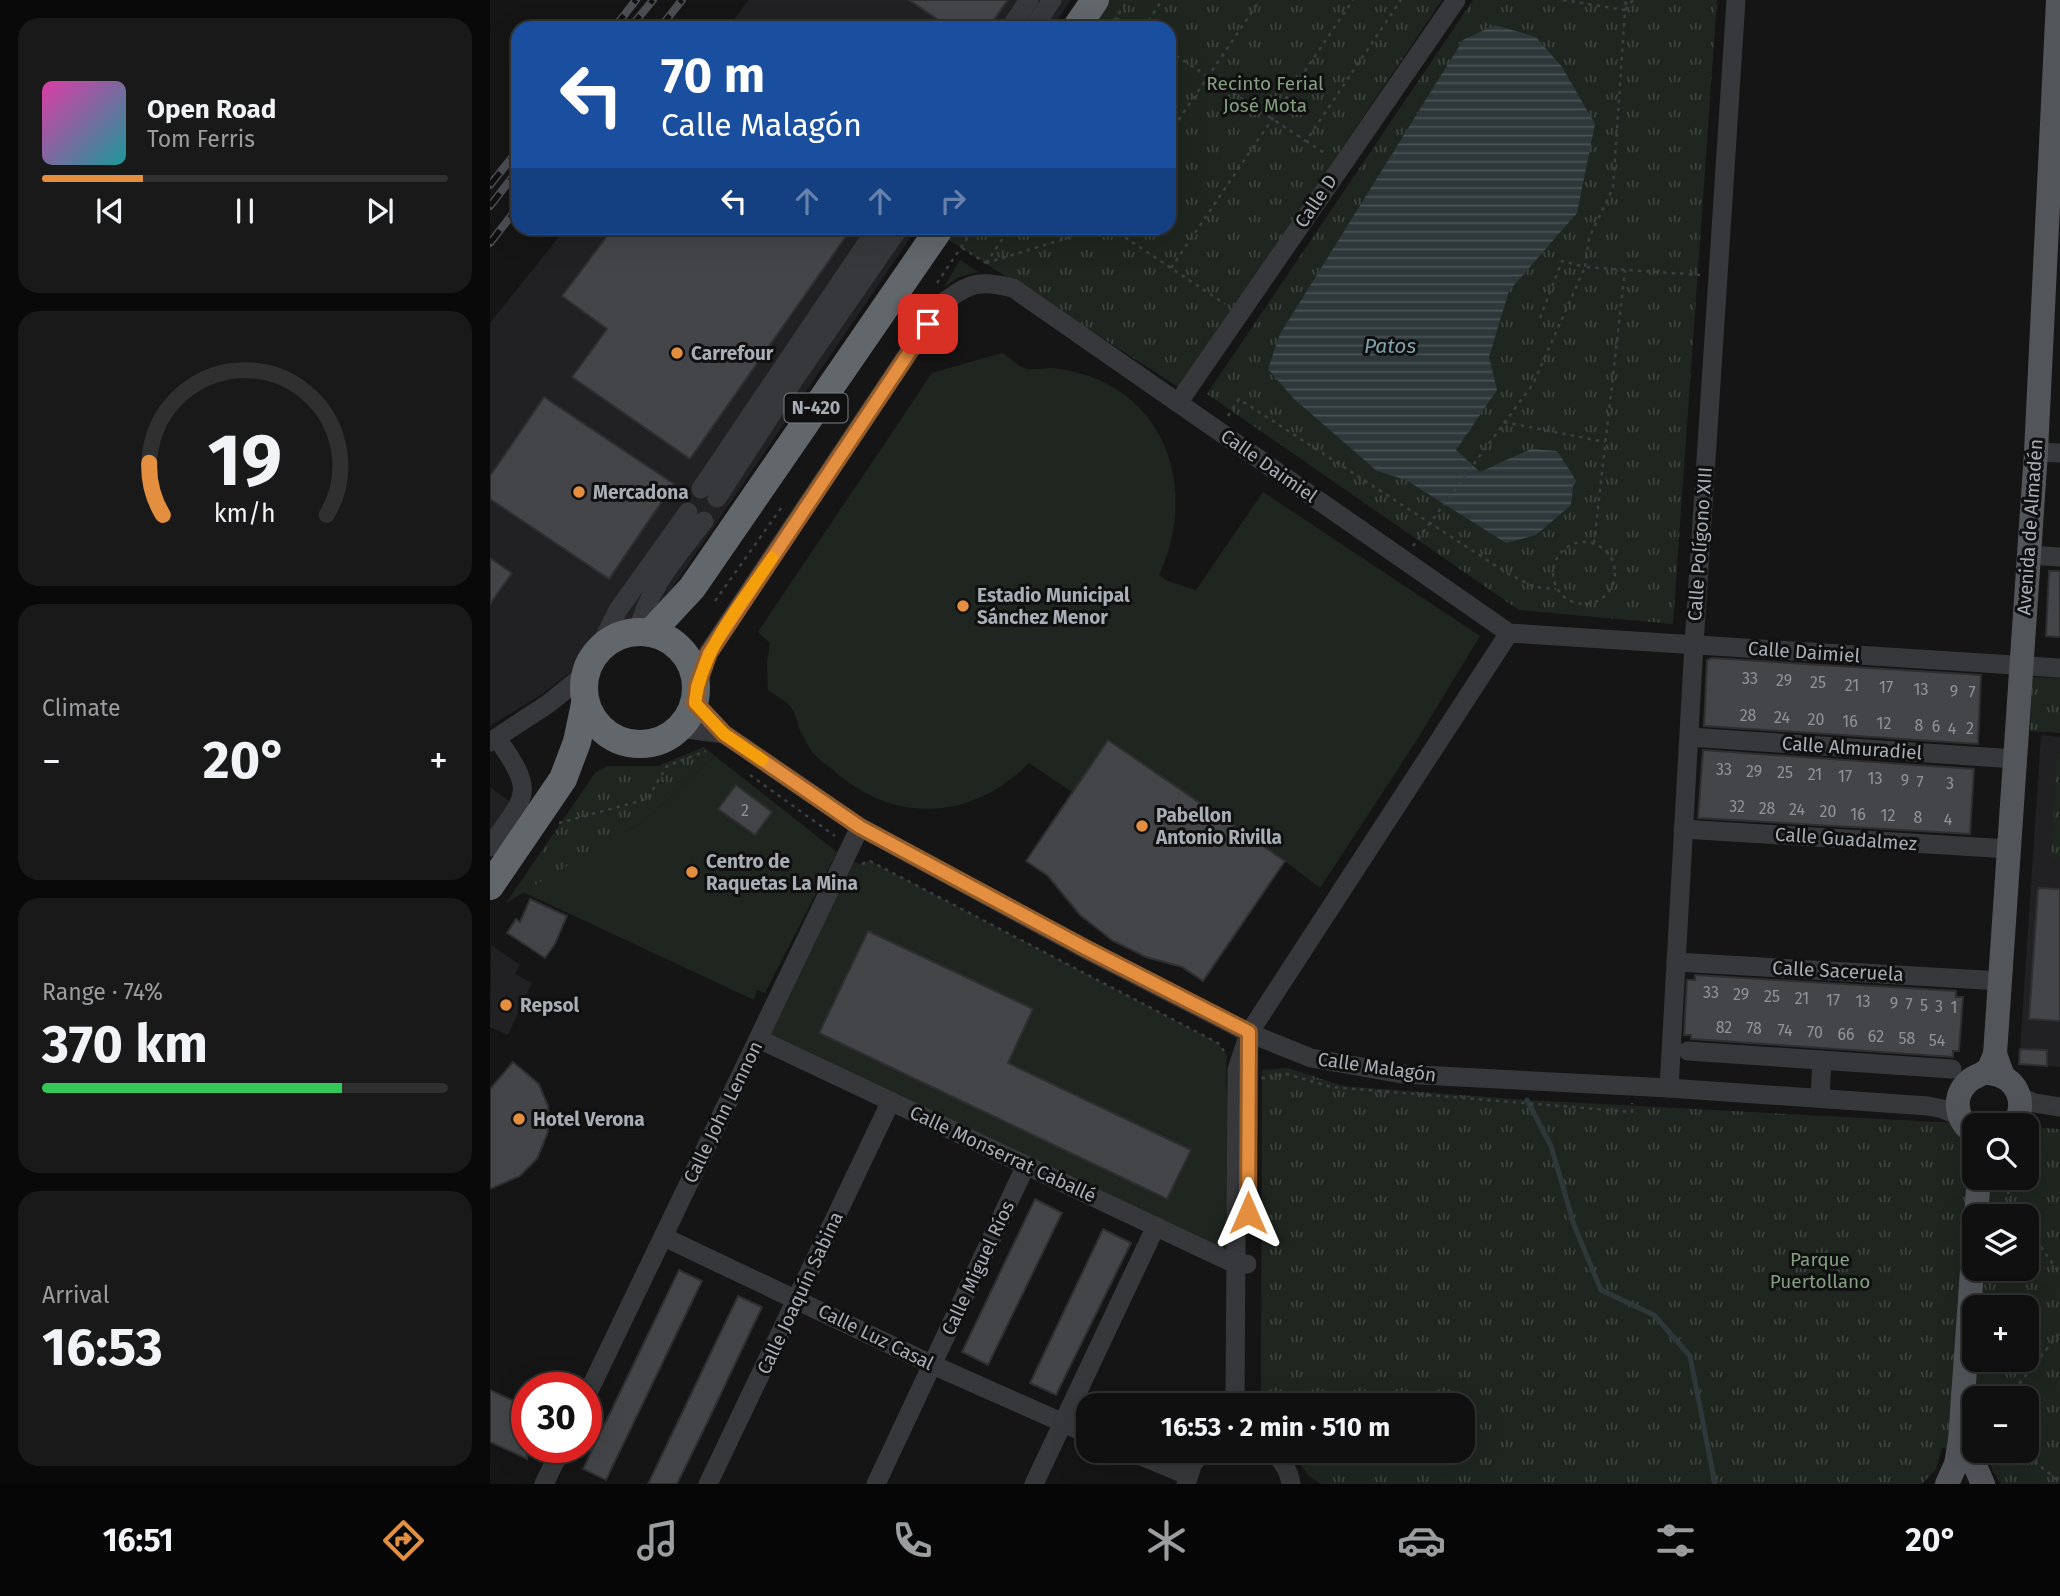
<!DOCTYPE html>
<meta charset="utf-8">
<style>
:root{--surface:#101010;--page:#191919;--text:#f1f3f6;--muted:#9c9d9f;--line:#303030;--accent:#e48e3f}
body{margin:0;font-family:"Fira Sans",sans-serif;background:var(--page);color:var(--text);height:100vh;display:flex;flex-direction:column;font-size:26px;white-space:nowrap}
*{box-sizing:border-box;margin:0}
p{font-size:23px;color:var(--muted)}
.icon{flex:none;width:38px;height:38px;fill:none;stroke:currentColor;stroke-width:2;stroke-linecap:round;stroke-linejoin:round}
.map{position:relative;flex:1;overflow:hidden}
.panel{display:flex;flex-direction:column;gap:18px;padding:18px;background:#090909;width:490px}
.panel>*{flex:none}
.hud{position:absolute;left:21px;top:21px;width:665px;height:214px;border-radius:21px;box-shadow:0 7px 28px #0002,0 0 0 2px var(--line);background:#1a4fa0;color:#fff;overflow:hidden}
.tools{position:absolute;left:1472px;top:1113px;display:grid;gap:14px}
.tools a{display:grid;place-items:center;width:77px;height:77px;border-radius:14px;background:var(--surface);box-shadow:0 7px 28px #0002,0 0 0 2px var(--line);font-size:35px}
.speed{position:absolute;left:21px;top:1372px;display:flex;gap:14px;font-size:35px;font-weight:700;text-align:center}
.speed>*{display:grid;place-content:center;width:91px;height:91px;border-radius:50%;background:var(--surface);box-shadow:0 7px 28px #0002,0 0 0 2px var(--line);line-height:1}
.speed .limit{border:10px solid #d22;background:#fff;color:#111}
.pin{position:absolute;display:grid;place-items:center;width:60px;height:60px;color:#fff;margin:-30px;border-radius:14px;box-shadow:0 4px 10px #0006}
.me{position:absolute;width:77px;margin:-38px;rotate:0deg;stroke-linejoin:round;filter:drop-shadow(0 0 5px #0008)}
.turn{display:flex;align-items:center;gap:24px;height:147px;padding:0 35px;font-size:32px}
.turn .icon{width:91px;height:91px;stroke-width:2.5}
.turn b{display:block;font-size:49px;line-height:60px}
.lanes{display:flex;align-items:center;height:66px;padding:0 35px;background:#0003;justify-content:center;gap:35px;direction:ltr}
.lanes .off{opacity:.35}
.big{font-size:52px;font-weight:700;line-height:1.1}
.panel .tile{flex:1;display:flex;flex-direction:column;justify-content:center;gap:10px;min-width:0;padding:0 24px;border-radius:21px;background:var(--page)}
.panel .dial{align-items:center;gap:0}
.dial svg{height:182px;overflow:visible;fill:none;stroke:var(--line);stroke-width:7;stroke-linecap:round;text-anchor:middle}
.dial text{fill:var(--text);stroke:none}
.song{display:flex;align-items:center;gap:21px}
.cover{width:84px;height:84px;border-radius:10px;background:linear-gradient(135deg,hsl(320 70% 55%),hsl(180 70% 35%))}
.played{height:7px;border-radius:4px;background:linear-gradient(90deg,var(--accent) 25%,var(--line) 25%)}
.keys{display:flex;justify-content:space-around;direction:ltr}
.heat{display:flex;justify-content:space-between;align-items:center;font-size:38px;direction:ltr}
.charge{height:10px;border-radius:5px;background:linear-gradient(90deg,#34c759 74%,var(--line) 0)}
.trip{position:absolute;left:586px;top:1393px;width:399px;height:70px;border-radius:21px;background:var(--surface);box-shadow:0 7px 28px #0002,0 0 0 2px var(--line);font-weight:700;line-height:70px;text-align:center}
.menu{display:flex;height:112px;justify-content:space-around;align-items:center;background:#060606;color:var(--muted)}
.menu .icon{width:49px;height:49px}
.menu .active{color:var(--accent)}
.menu b{font-size:32px;color:var(--text)}
main{display:flex;flex:1;min-height:0}
.map>svg:first-child{display:block}
.built{fill:#212123}
.grass{fill:url(#grass-tufts);fill-rule:evenodd}
.garden{fill:#1f261f}
.water{fill:url(#water-rules)}
.lines{fill:none;stroke-linecap:round;stroke-linejoin:round}
.stream{stroke:#2e383b;stroke-width:5}
.building{fill:#444549;stroke:#2f2f32;stroke-width:2}
.path{stroke:#3c3f42;stroke-width:2.5;stroke-dasharray:3.5 5;stroke-linecap:butt}
.minor{stroke:#36383b;stroke-width:19}
.major{stroke:#52555a;stroke-width:24}
.highway{stroke:#62676c;stroke-width:28}
.rail-casing{stroke:#4b4e52;stroke-width:8}
.rail{stroke:#101011;stroke-width:5;stroke-dasharray:16;stroke-linecap:butt}
.route-casing{stroke:#945c29;stroke-width:18}
.route{stroke:#e48e3f;stroke-width:12}
.slow{stroke:#f59e0b;stroke-width:12}
.poi-dot{fill:#e48e3f;stroke:#101011;stroke-width:2.5}
.labels{text-anchor:middle;dominant-baseline:central;stroke-width:6;stroke-linejoin:round;paint-order:stroke}
.number-label{font-size:16px;fill:#8f949b}
.shield{fill:#101011;stroke:#7a7f84;stroke-width:2}
.shield-label{font-size:18px;font-weight:bold;fill:#a8aeb6}
.park-label{font-size:19px;fill:#849f80;stroke:#101011}
.street-label{font-size:19px;fill:#a8aeb6;stroke:#101011}
.poi-label{font-size:19px;font-weight:bold;fill:#a8aeb6;stroke:#101011;text-anchor:start}
.water-label{font-size:21px;font-style:italic;fill:#81a1ae;stroke:#101011}
</style>
<main>
<section class="panel">
<div class="tile">
<div class="song"><i class="cover"></i><div><b>Open Road</b><p>Tom Ferris</p></div></div>
<div class="played"></div>
<div class="keys"><svg class="icon" aria-label="previous" viewBox="0 0 24 24"><path d="M18 5L8 12l10 7zM5 5v14"/></svg><svg class="icon" aria-label="pause" viewBox="0 0 24 24"><path d="M8 5v14M16 5v14"/></svg><svg class="icon" aria-label="next" viewBox="0 0 24 24"><path d="M6 5l10 7-10 7zM19 5v14"/></svg></div>
</div>
<div class="tile dial"><svg viewBox="0 0 100 80">
<path d="M14 69A42 42 0 1 1 86 69"/>
<path d="M14 69A42 42 0 0 1 8 46" stroke="#e48e3f"/>
<text x="50" y="56" font-size="32" font-weight="700">19</text>
<text x="50" y="72" font-size="11">km/h</text>
</svg></div>
<div class="tile"><p>Climate</p>
<div class="heat"><a>−</a><b class="big">20°</b><a>+</a></div>
</div>
<div class="tile"><p>Range · 74%</p><b class="big">370 km</b><div class="charge"></div></div>
<div class="tile"><p>Arrival</p><b class="big">16:53</b></div>
</section>
<div class="map">
<svg width="1570" height="1484" viewBox="0 0 1570 1484">
<defs>
<pattern id="grass-tufts" width="24" height="20" patternUnits="userSpaceOnUse" patternTransform="scale(1.75)"><rect width="24" height="20" fill="#1f261f"/><path d="M3 7l-1-3M5 7V3M7 7l1-3M15 17l-1-3M17 17v-4M19 17l1-3" fill="none" stroke="#3d433d"/></pattern>
<pattern id="water-rules" width="6" height="5" patternUnits="userSpaceOnUse" patternTransform="scale(1.75)"><rect width="6" height="5" fill="#2e383b"/><path d="M0 2.5h6" fill="none" stroke="#495255"/></pattern>
</defs>
<rect width="100%" height="100%" fill="#151516"/>
<g class="built">
<polygon points="259,0 581,0 562,28 237,28"/>
<polygon points="76,228 427,228 164,615 128,636 52,694 0,726 0,323"/>
<polygon points="1551,735 1570,737 1570,1067 1529,1064"/>
<polygon points="0,787 22,803 0,833"/>
<polygon points="1,945 30,965 25,974 42,983 18,1035 0,1027"/>
</g>
<g class="grass">
<polygon points="619,0 952,0 690,388 456,238 463,228 679,228 679,28 599,28"/>
<polygon points="983,0 1227,0 1183,624 1029,610 717,394"/>
<polygon points="1542,677 1570,678 1570,733 1540,731"/>
<polygon points="214,747 225,756 154,821 16,903 105,773 117,766 168,766"/>
<polygon points="1567,753 1570,753 1570,858 1561,858"/>
<path d="M798 1068 853 1086 1037 1100 1504 1125H1484V1178H1536L1537 1127 1570 1129V1484H1511L1502 1470 1498 1451H1536V1398H1484V1449L1452 1448 1446 1469 1432 1484H831L819 1476 800 1451H973V1405H771L772 1070ZM1484 1216H1536V1269H1484ZM1484 1307H1536V1360H1484Z"/>
</g>
<g class="garden">
<polygon points="470,260 488,272 469,277 454,287"/>
<path d="M512 353C519 357 527 365 534 368 541 371 552 368 561 368 576 369 594 374 607 379 686 413 703 503 669 575L678 581 706 590 773 492 990 636 925 743 830 888 795 861 713 981 692 967 656 957 623 941 590 915 558 876 536 861 582 792 539 763C484 819 408 825 348 774 340 767 330 761 323 753 318 746 313 737 310 730 306 722 306 711 300 706 294 700 285 695 278 690L277 662 280 643 268 632 442 373Z"/>
<polygon points="225,756 347,852 275,993 267,990 264,1000 33,892 154,821"/>
<polygon points="355,858 370,864 380,861 728,1043 737,1055 736,1078 745,1264 269,1039"/>
</g>
<polygon class="water" points="1005,25 1046,37 1072,67 1105,124 1087,213 1019,291 999,357 1007,390 966,450 990,472 1041,449 1067,451 1084,477 1081,505 1046,535 1016,543 916,480 887,471 804,399 778,369 790,334 973,40"/>
<g class="lines">
<polyline class="stream" points="1037,1100 1061,1146 1084,1225 1111,1290 1164,1315 1200,1356 1225,1484"/>
</g>
<g class="building">
<polygon points="419,0 518,0 498,28 460,28"/>
<polygon points="123,228 362,228 200,459 82,377 117,329 72,296"/>
<polygon points="54,397 184,484 119,579 0,499 0,476"/>
<polygon points="0,558 22,573 0,604"/>
<polygon points="1559,571 1570,571 1570,637 1556,636"/>
<polygon points="1222,658 1491,675 1488,744 1214,726 1217,660"/>
<polygon points="618,740 795,861 713,981 692,967 656,957 623,941 590,915 558,876 536,861"/>
<polygon points="1213,750 1484,769 1480,834 1208,818"/>
<polygon points="246,785 282,812 265,835 228,809"/>
<polygon points="1548,888 1570,889 1570,1021 1539,1019"/>
<polygon points="40,899 77,916 65,944 55,958 17,933 26,919 30,922"/>
<polygon points="378,931 543,1009 518,1063 701,1150 677,1199 329,1033"/>
<polygon points="1205,975 1466,991 1466,997 1473,997 1469,1051 1463,1051 1463,1057 1201,1039 1201,1035 1194,1035 1197,980 1205,980"/>
<polygon points="1530,1049 1557,1050 1557,1066 1529,1064"/>
<polygon points="23,1062 49,1084 58,1106 58,1132 47,1159 30,1176 0,1189 0,1089"/>
<polygon points="545,1199 572,1213 498,1365 472,1352"/>
<polygon points="613,1229 641,1243 566,1395 540,1383"/>
<polygon points="189,1270 212,1281 116,1480 93,1469"/>
<polygon points="248,1296 272,1307 217,1423 187,1484 158,1484"/>
<polygon points="0,1390 37,1407 37,1459 0,1442"/>
</g>
<g class="lines">
<g class="path">
<polyline points="1073,0 1135,10 1136,0"/>
<polyline points="626,18 642,28"/>
<polyline points="619,28 638,0"/>
<polyline points="654,28 672,0"/>
<polyline points="679,51 816,141 911,0"/>
<polyline points="679,134 770,0"/>
<polyline points="816,141 836,154"/>
<polyline points="621,228 735,304"/>
<polyline points="472,248 496,263"/>
<polyline points="496,263 610,228"/>
<polyline points="496,263 520,228"/>
<polyline points="681,268 863,0"/>
<polyline points="447,283 484,228"/>
<polyline points="1050,318 1072,261 1095,267 1099,238 1123,188 1135,10 1143,0"/>
<polyline points="738,416 749,399 1017,573 1044,587 1066,589"/>
<polyline points="1014,422 1115,442"/>
<circle cx="1094" cy="573" r="31"/>
<polyline points="1104,543 1135,270"/>
<polyline points="923,546 1043,384 1095,267 1210,275"/>
<polyline points="225,601 294,504"/>
<polyline points="260,775 345,836"/>
<polyline points="69,823 157,799 177,766 216,751"/>
<polyline points="372,864 380,861 728,1043 734,1051"/>
<polyline points="763,1078 783,1078 793,1073 841,1087 1142,1112 1142,1103"/>
<polyline points="1510,1178 1515,1179 1521,1204 1529,1216"/>
<polyline points="1536,1226 1570,1274"/>
<polyline points="1521,1398 1522,1393 1570,1332"/>
<polyline points="1531,1451 1570,1482"/>
</g>
<g class="minor">
<polyline points="520,28 539,0"/>
<polyline points="543,28 562,0"/>
<polyline points="688,403 966,0"/>
<polyline points="1546,452 1570,453"/>
<polyline points="211,489 387,228"/>
<polyline points="227,498 305,378 409,228"/>
<polyline points="1538,555 1570,557"/>
<path d="M148 632C158 588 187 556 214 521"/>
<polyline points="109,649 128,610 198,512"/>
<path d="M207 686 218 653 451 304C480 283 488 279 523 288L1019 633 1570 668"/>
<polyline points="205,703 234,734 370,827 595,949 759,1033 821,1058 912,1074 1179,1088 1438,1106 1453,1109 1469,1116"/>
<polyline points="189,728 234,734"/>
<polyline points="1199,737 1525,759"/>
<polyline points="0,742 58,704 95,674"/>
<polyline points="1193,829 1519,849"/>
<path d="M0 847C36 794 47 795 7 738"/>
<polyline points="1186,962 1511,981"/>
<polyline points="269,1039 745,1264 757,1264"/>
<polyline points="1198,1051 1462,1069"/>
<polyline points="1179,1088 1204,644 1246,0"/>
<polyline points="1530,1097 1545,1103 1570,1107"/>
<polyline points="1330,1098 1332,1060"/>
<polyline points="174,1237 443,1365 598,1434"/>
<polyline points="96,1397 370,827"/>
<polyline points="745,1405 747,1070 759,1033 1019,633"/>
<polyline points="639,1451 697,1475"/>
<path d="M782 1451C792 1460 799 1470 801 1484"/>
<polyline points="54,1484 72,1447"/>
<polyline points="218,1484 401,1101"/>
<polyline points="386,1484 536,1165"/>
<polyline points="544,1484 666,1226"/>
<polyline points="696,1484 703,1463 714,1451"/>
</g>
<g class="major">
<path d="M1499 1073C1527 1076 1538 1102 1524 1125"/>
<polyline points="1513,1076 1505,1054 1546,452 1568,0"/>
<path d="M1484 1133C1466 1121 1461 1096 1479 1081 1484 1076 1493 1075 1498 1069 1501 1065 1503 1059 1505 1054"/>
<polyline points="1486,1216 1489,1178"/>
<polyline points="1485,1451 1486,1468 1493,1484"/>
<polyline points="1457,1484 1466,1464 1470,1440 1484,1242"/>
</g>
<g class="highway">
<polyline points="586,28 605,0"/>
<circle cx="150" cy="688" r="56"/>
<polyline points="160,633 202,588 450,228"/>
<polyline points="0,886 73,779 87,742 95,704"/>
</g>
<g class="rail-casing">
<g id="rail">
<polyline points="124,28 146,0"/>
<polyline points="140,28 163,0"/>
<polyline points="170,28 192,0"/>
<polyline points="0,185 28,150"/>
<polyline points="0,206 28,170"/>
<polyline points="0,243 28,207"/>
</g>
</g>
<use href="#rail" class="rail"/>
</g>
<g class="lines">
<g class="route-casing">
<polyline id="route" points="438,324 219,653 207,686 205,703 234,734 370,827 595,948 759,1032 758,1213"/>
</g>
<use href="#route" class="route"/>
<path class="slow" d="M272 760 234 734 205 703C212 648 252 603 282 558"/>
</g>
<g class="poi-dot">
<circle cx="187" cy="353" r="7"/>
<circle cx="89" cy="492" r="7"/>
<circle cx="473" cy="606" r="7"/>
<circle cx="652" cy="826" r="7"/>
<circle cx="202" cy="872" r="7"/>
<circle cx="16" cy="1005" r="7"/>
<circle cx="29" cy="1119" r="7"/>
</g>
<g class="labels">
<g class="number-label">
<text x="1260" y="678">33</text>
<text x="1294" y="680">29</text>
<text x="1328" y="682">25</text>
<text x="1362" y="685">21</text>
<text x="1396" y="687">17</text>
<text x="1431" y="689">13</text>
<text x="1464" y="691">9</text>
<text x="1482" y="692">7</text>
<text x="1258" y="715">28</text>
<text x="1292" y="717">24</text>
<text x="1326" y="719">20</text>
<text x="1360" y="721">16</text>
<text x="1394" y="723">12</text>
<text x="1429" y="725">8</text>
<text x="1446" y="726">6</text>
<text x="1462" y="728">4</text>
<text x="1480" y="728">2</text>
<text x="1234" y="769">33</text>
<text x="1264" y="771">29</text>
<text x="1295" y="772">25</text>
<text x="1325" y="774">21</text>
<text x="1355" y="776">17</text>
<text x="1385" y="778">13</text>
<text x="1415" y="780">9</text>
<text x="1430" y="782">7</text>
<text x="1460" y="783">3</text>
<text x="1247" y="806">32</text>
<text x="1277" y="808">28</text>
<text x="1307" y="809">24</text>
<text x="255" y="810">2</text>
<text x="1338" y="811">20</text>
<text x="1368" y="814">16</text>
<text x="1398" y="815">12</text>
<text x="1428" y="817">8</text>
<text x="1458" y="819">4</text>
<text x="1221" y="992">33</text>
<text x="1251" y="994">29</text>
<text x="1282" y="996">25</text>
<text x="1312" y="998">21</text>
<text x="1343" y="1000">17</text>
<text x="1373" y="1001">13</text>
<text x="1404" y="1003">9</text>
<text x="1419" y="1004">7</text>
<text x="1434" y="1005">5</text>
<text x="1449" y="1006">3</text>
<text x="1464" y="1007">1</text>
<text x="1234" y="1027">82</text>
<text x="1264" y="1028">78</text>
<text x="1295" y="1030">74</text>
<text x="1325" y="1032">70</text>
<text x="1356" y="1034">66</text>
<text x="1386" y="1036">62</text>
<text x="1417" y="1038">58</text>
<text x="1447" y="1040">54</text>
</g>
<rect class="shield" x="294.5" y="393.5" width="63" height="29" rx="5"/>
<g class="shield-label">
<text x="326" y="408">N-420</text>
</g>
<g class="park-label">
<text x="775" y="83">Recinto Ferial<tspan x="775" dy="22">José Mota</tspan></text>
<text x="1330" y="1259">Parque<tspan x="1330" dy="22">Puertollano</tspan></text>
</g>
<g class="street-label">
<text transform="translate(826 201) rotate(-56)">Calle D</text>
<text transform="translate(779 466) rotate(35)">Calle Daimiel</text>
<text transform="translate(1540 527) rotate(-86)">Avenida de Almadén</text>
<text transform="translate(1210 544) rotate(-86)">Calle Polígono XIII</text>
<text transform="translate(1314 652) rotate(4)">Calle Daimiel</text>
<text transform="translate(1362 748) rotate(4)">Calle Almuradiel</text>
<text transform="translate(1356 839) rotate(4)">Calle Guadalmez</text>
<text transform="translate(1348 971) rotate(3)">Calle Saceruela</text>
<text transform="translate(887 1067) rotate(8)">Calle Malagón</text>
<text transform="translate(233 1112) rotate(-64)">Calle John Lennon</text>
<text transform="translate(513 1154) rotate(25)">Calle Monserrat Caballé</text>
<text transform="translate(488 1268) rotate(-65)">Calle Miguel Ríos</text>
<text transform="translate(310 1293) rotate(-65)">Calle Joaquín Sabina</text>
<text transform="translate(386 1337) rotate(26)">Calle Luz Casal</text>
</g>
<g class="poi-label">
<text x="201" y="353">Carrefour</text>
<text x="103" y="492">Mercadona</text>
<text x="487" y="595">Estadio Municipal<tspan x="487" dy="22">Sánchez Menor</tspan></text>
<text x="666" y="815">Pabellon<tspan x="666" dy="22">Antonio Rivilla</tspan></text>
<text x="216" y="861">Centro de<tspan x="216" dy="22">Raquetas La Mina</tspan></text>
<text x="30" y="1005">Repsol</text>
<text x="43" y="1119">Hotel Verona</text>
</g>
<g class="water-label">
<text x="900" y="346">Patos</text>
</g>
</g>
</svg>
<div class="tools">
<a><svg class="icon" aria-label="search" viewBox="0 0 24 24"><circle cx="10" cy="10" r="6"/><path d="M15 15l6 6"/></svg></a>
<a><svg class="icon" aria-label="layers" viewBox="0 0 24 24"><path d="M12 4l9 5-9 5-9-5zM3 14l9 5 9-5"/></svg></a>
<a>+</a>
<a>−</a>
</div>
<div class="speed"><div class="limit">30</div></div>
<div class="pin" style="left:438px;top:324px;background:#d93025"><svg class="icon" aria-label="arrive" viewBox="0 0 24 24"><path d="M6 21V4h12l-3 4 3 4H6"/></svg></div>
<svg class="me" style="left:758px;top:1213px" viewBox="-20 -20 40 40"><path d="M0-17L14 15 0 8-14 15z" fill="#e48e3f" stroke="#fff" stroke-width="4"/></svg>
<div class="trip">16:53 · 2 min · 510 m</div>
<div class="hud">
<div class="turn"><svg class="icon" aria-label="left" viewBox="0 0 24 24"><path d="M17 20v-9H6M10 6l-5 5 5 5"/></svg><div><b>70 m</b>Calle Malagón</div></div>
<div class="lanes"><svg class="icon" aria-label="left" viewBox="0 0 24 24"><path d="M17 20v-9H6M10 6l-5 5 5 5"/></svg><svg class="icon off" aria-label="ahead" viewBox="0 0 24 24"><path d="M12 20V5M6 11l6-6 6 6"/></svg><svg class="icon off" aria-label="ahead" viewBox="0 0 24 24"><path d="M12 20V5M6 11l6-6 6 6"/></svg><svg class="icon off" aria-label="right" viewBox="0 0 24 24"><path d="M7 20v-9h11M14 6l5 5-5 5"/></svg></div>
</div>
</div>
</main>
<nav class="menu">
<b>16:51</b>
<svg class="icon active" aria-label="directions" viewBox="0 0 24 24"><path d="M12 3l9 9-9 9-9-9zM9 14v-3h6M13 9l2 2-2 2"/></svg>
<svg class="icon" aria-label="music" viewBox="0 0 24 24"><path d="M9 18V5l10-2v13"/><circle cx="6" cy="18" r="3"/><circle cx="16" cy="16" r="3"/></svg>
<svg class="icon" aria-label="phone" viewBox="0 0 24 24"><path d="M5 4h4l2 5-3 2q2 4 5 5l2-3 5 2v4C11 20 4 13 5 4z"/></svg>
<svg class="icon" aria-label="climate" viewBox="0 0 24 24"><path d="M12 3v18M4 7l16 10M4 17L20 7"/></svg>
<svg class="icon" aria-label="car" viewBox="0 0 24 24"><path d="M5 17H2v-5l4-1 3-4h7l3 4 3 1v5h-3M9 17h6M6 11h13"/><circle cx="7" cy="17" r="2"/><circle cx="17" cy="17" r="2"/></svg>
<svg class="icon" aria-label="filters" viewBox="0 0 24 24"><path d="M4 7h16M4 17h16"/><circle cx="9" cy="7" r="2"/><circle cx="15" cy="17" r="2"/></svg>
<b>20°</b>
</nav>
